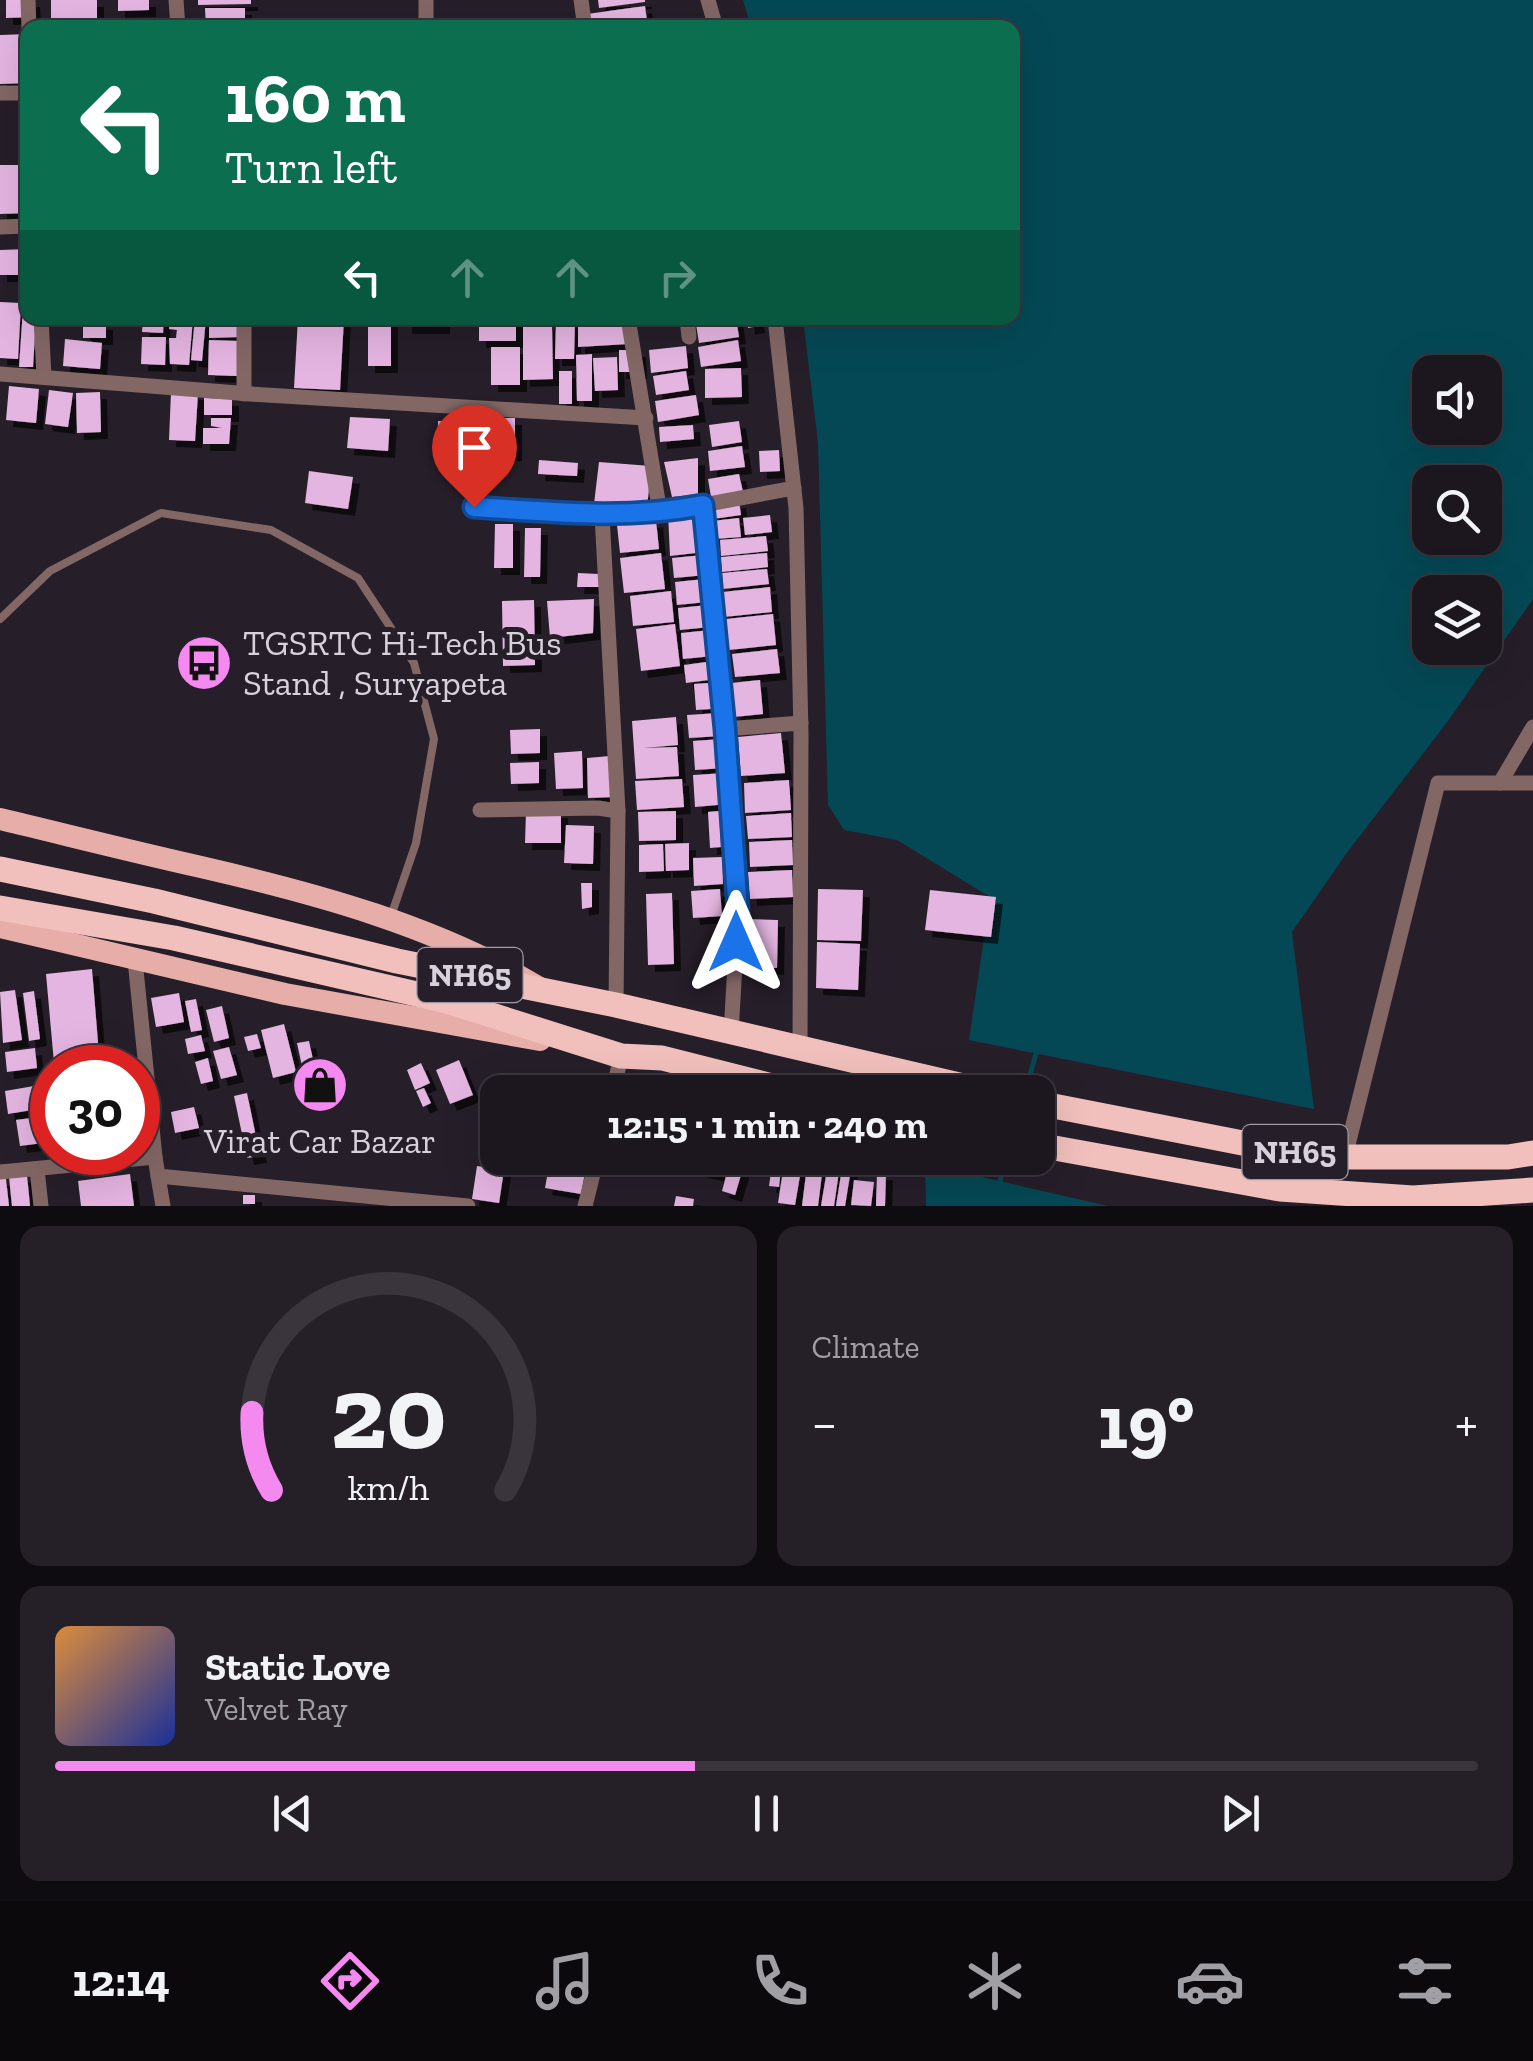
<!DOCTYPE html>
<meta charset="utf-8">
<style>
:root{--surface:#1c161f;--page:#251f28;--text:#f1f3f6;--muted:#a09fa4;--line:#3a353d;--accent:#f489f0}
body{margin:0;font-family:"Zilla Slab",serif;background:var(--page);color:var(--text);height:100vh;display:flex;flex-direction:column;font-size:38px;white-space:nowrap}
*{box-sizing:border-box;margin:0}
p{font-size:32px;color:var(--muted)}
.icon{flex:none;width:55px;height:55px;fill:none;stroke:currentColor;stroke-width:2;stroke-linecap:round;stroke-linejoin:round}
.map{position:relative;height:1206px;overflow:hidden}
.side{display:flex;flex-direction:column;gap:20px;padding:20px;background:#0f0c11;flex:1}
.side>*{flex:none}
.top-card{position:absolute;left:20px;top:20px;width:1000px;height:305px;border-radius:20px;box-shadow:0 10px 40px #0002,0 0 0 2px var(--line);background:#0b6e4f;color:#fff;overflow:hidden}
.fabs{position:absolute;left:1412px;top:355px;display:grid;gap:20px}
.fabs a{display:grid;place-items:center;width:90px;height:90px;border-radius:20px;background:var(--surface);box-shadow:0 10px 40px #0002,0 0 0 2px var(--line);font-size:50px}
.speed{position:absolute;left:30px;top:1045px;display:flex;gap:20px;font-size:50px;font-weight:700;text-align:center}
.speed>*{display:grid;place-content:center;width:130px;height:130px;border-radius:50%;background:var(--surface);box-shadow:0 10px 40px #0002,0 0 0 2px var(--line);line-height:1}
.speed .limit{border:15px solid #d22;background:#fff;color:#111}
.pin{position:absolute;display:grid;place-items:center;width:85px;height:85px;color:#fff;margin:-102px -42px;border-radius:50% 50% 50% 0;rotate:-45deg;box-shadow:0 0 10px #0007}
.pin .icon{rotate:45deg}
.me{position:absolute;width:110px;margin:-55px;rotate:0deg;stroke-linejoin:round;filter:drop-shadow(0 0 8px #0008)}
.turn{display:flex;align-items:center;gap:35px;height:210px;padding:0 40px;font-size:45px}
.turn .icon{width:130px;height:130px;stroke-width:2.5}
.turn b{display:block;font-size:70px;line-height:85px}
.lanes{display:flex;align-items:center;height:95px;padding:0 40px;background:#0003;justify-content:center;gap:50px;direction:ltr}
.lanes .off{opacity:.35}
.big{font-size:75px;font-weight:800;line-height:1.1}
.side .tile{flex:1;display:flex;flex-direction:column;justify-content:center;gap:15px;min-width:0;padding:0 35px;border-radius:20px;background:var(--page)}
.side .dial{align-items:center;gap:0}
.dial svg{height:260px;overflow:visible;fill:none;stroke:var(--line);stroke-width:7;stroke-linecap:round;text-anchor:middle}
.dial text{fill:var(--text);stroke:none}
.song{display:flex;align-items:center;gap:30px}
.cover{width:120px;height:120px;border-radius:15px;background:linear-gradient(135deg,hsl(30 70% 55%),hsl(230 70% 35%))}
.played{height:10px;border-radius:5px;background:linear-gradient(90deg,var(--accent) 45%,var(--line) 45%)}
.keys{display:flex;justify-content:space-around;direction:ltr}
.heat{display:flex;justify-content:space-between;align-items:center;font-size:55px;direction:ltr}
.side .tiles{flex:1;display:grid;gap:20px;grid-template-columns:1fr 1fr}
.tile:last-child{grid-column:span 2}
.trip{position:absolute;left:480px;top:1075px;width:575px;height:100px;border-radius:20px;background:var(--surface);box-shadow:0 10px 40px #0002,0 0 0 2px var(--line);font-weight:800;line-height:100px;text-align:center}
.menu{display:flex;height:160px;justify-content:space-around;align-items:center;background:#0b090c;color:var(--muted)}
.menu .icon{width:70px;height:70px}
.menu .on{color:var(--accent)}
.menu b{font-size:45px;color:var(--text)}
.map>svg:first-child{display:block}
.water{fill:#054855;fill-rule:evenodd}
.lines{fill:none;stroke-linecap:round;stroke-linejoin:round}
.stream{stroke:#054855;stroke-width:5}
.building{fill:#e4b5e1;filter:url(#shadow)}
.service{stroke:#836765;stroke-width:8}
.minor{stroke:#836765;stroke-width:15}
.primary{stroke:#e6ada9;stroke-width:22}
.trunk{stroke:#f1c0bc;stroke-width:25}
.route-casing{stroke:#114b97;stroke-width:25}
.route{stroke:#1a73e8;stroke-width:18}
.labels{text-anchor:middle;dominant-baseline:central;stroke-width:10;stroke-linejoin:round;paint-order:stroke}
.shield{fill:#261e29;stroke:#a29ba4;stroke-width:2.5}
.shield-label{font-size:32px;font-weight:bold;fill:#d7d1d9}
.poi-label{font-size:35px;fill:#d7d1d9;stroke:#261e29;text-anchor:start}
</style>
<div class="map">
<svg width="1533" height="1206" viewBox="0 0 1533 1206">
<defs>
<filter id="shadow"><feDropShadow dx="7" dy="7" stdDeviation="0" flood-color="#0009"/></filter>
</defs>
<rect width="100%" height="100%" fill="#261e29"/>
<g class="water">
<path d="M743 0H1533V599L1448 721 1346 854 1292 932 1314 1109 969 1040 990 897 897 840 844 830 828 805 818 443 803 318H1012V28L751 27ZM1430 372H1485V428H1430ZM1430 482H1485V538H1430ZM1430 592H1485V648H1430Z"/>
<polygon points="925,1164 1108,1206 926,1206"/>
</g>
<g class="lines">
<g class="stream">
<polyline points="1025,1092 1038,1047"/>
<polyline points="1000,1181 1007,1158"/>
</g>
</g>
<g class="building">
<polygon points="6,0 33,0 34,17 6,18"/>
<polygon points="51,0 97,0 97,24 51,25"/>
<polygon points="118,0 149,0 149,10 118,11"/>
<polygon points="198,0 251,0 251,4 198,5"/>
<polygon points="598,0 645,0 645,2 599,8"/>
<polygon points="645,6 648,28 589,28 587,14"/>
<polygon points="205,8 245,8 245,28 206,28"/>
<polygon points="379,21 380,28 358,28 357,24"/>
<polygon points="28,34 28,83 0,84 0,35"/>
<polygon points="0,165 27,165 28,213 0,214"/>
<polygon points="28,249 28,275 0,275 0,250"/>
<polygon points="0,302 21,303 18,359 0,358"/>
<polygon points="23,309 28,309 28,318 36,318 33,367 19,367"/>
<polygon points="143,318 164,318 163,333 142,332"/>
<polygon points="170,318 193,318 189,365 170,364 169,338 176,338 177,330 169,329"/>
<polygon points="195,318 206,318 202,361 191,360"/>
<polygon points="209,318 239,318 239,337 209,338"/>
<polygon points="298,318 344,318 340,390 294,388"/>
<rect x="368" y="318" width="23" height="48"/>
<rect x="405" y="318" width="38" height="9"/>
<rect x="479" y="318" width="37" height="23"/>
<polygon points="695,318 736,318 739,337 699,343"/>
<polygon points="747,318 757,318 758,326 748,328"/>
<polygon points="556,320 575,321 574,359 555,359"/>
<polygon points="627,321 628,344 578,347 578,323"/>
<polygon points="83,322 106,323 106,338 83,338"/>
<polygon points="523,324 552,324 553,379 523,380"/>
<polygon points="142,337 166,337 165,365 141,364"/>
<polygon points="65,339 102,343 100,369 63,366"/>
<polygon points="209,340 238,341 237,376 208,375"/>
<polygon points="738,340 741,361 701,367 698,347"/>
<polygon points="686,346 688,368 651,373 649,350"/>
<rect x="491" y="347" width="29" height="38"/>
<polygon points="619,350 639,350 640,372 619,372"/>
<polygon points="592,354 592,401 577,401 576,355"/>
<polygon points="617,357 618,390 595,391 593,358"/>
<polygon points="741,368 742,397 705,398 705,369"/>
<rect x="559" y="371" width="13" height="33"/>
<polygon points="686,371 689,390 656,395 653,376"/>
<polygon points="9,386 39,389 36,423 6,420"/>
<polygon points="49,390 73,393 68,427 45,424"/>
<polygon points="100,392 101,432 77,433 76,393"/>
<polygon points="171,392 198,393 195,441 169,440"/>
<polygon points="696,395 699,415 658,422 655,401"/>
<polygon points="204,398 232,399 232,415 204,415"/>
<polygon points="350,417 390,419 388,451 347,448"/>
<polygon points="211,418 231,418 229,444 203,444 203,428 222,428 211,426"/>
<rect x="487" y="418" width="28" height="36"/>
<polygon points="438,421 472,421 472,464 437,463"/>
<polygon points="739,421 742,442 712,447 709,425"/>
<polygon points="693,425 694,439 660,442 659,427"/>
<polygon points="742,446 745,467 710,471 708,451"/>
<polygon points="779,450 780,471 760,472 759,451"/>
<polygon points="698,458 698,494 672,497 664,462"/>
<polygon points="539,460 578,463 577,476 538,474"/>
<polygon points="599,462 651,466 647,509 594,504"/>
<polygon points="309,471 353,477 348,509 305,503"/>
<polygon points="739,474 743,492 711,497 708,479"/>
<polygon points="739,501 741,515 713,519 711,505"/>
<polygon points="699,510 704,552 670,556 668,513"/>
<polygon points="770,515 772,532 745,535 743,518"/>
<polygon points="739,518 741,537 714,539 712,521"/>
<polygon points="656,520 659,549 620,553 617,525"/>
<polygon points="495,524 513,524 513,568 494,568"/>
<polygon points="525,528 541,528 540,577 524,577"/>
<polygon points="766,536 768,551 721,556 720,540"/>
<polygon points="661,553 665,589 624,593 620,558"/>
<polygon points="767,553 768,567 722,572 721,557"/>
<polygon points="704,555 706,575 674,578 672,558"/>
<polygon points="767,569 769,584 723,589 722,573"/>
<polygon points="578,573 599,574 599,587 577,587"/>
<polygon points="705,579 707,602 677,605 675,582"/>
<polygon points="770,587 772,612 724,617 722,592"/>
<polygon points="671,591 674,622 633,626 630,596"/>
<polygon points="594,599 593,633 550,638 547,601"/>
<polygon points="534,600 535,665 503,666 502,601"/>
<polygon points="708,605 710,627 680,630 678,608"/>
<polygon points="773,614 776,645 729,650 726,619"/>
<polygon points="675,624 680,666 641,671 636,629"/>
<polygon points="711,630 713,656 683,659 681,633"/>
<polygon points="777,649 780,673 735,677 732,654"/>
<polygon points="714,661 716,679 686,683 684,665"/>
<polygon points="760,680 763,714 734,717 731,683"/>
<polygon points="724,682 725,708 696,710 694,684"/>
<polygon points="720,713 721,736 689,738 687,715"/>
<polygon points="676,717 678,745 643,748 677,747 679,776 636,779 632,721"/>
<polygon points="540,729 540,753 511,754 510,730"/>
<polygon points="781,733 785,773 741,776 738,737"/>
<polygon points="722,739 724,768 695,770 693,741"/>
<polygon points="582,751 583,788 556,789 554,753"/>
<polygon points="610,756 614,797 588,798 587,758"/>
<polygon points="539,762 539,783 511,784 510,763"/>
<polygon points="726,773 728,804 695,807 693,775"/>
<polygon points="682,779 684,807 637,810 635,781"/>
<polygon points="789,780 791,810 745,813 744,783"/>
<polygon points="526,811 561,811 561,843 525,843"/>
<polygon points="676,811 676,840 639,841 638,812"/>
<polygon points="719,811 721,847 710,848 708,812"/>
<polygon points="791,813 792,837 748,839 746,816"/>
<polygon points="566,825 594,826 593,864 564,863"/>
<polygon points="792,840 793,865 750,867 749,842"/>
<polygon points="689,843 689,870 666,871 665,844"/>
<polygon points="663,844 664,871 639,872 639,845"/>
<polygon points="722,857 723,884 694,886 693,858"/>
<polygon points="792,870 793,897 750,899 748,872"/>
<polygon points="581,883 592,883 592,907 582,909"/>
<polygon points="720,889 722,916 693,918 691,891"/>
<polygon points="818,889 863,890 861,941 817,940"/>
<polygon points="930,890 996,897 991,937 925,930"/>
<polygon points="672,893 674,964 648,965 646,894"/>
<polygon points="747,919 778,920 777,968 747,967"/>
<polygon points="817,942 860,944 858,990 816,988"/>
<polygon points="92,969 99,1055 54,1063 46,974"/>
<polygon points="15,990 22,1040 3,1043 0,992"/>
<polygon points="34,991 40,1039 29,1041 23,993"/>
<polygon points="179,993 184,1022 156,1027 151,998"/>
<polygon points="196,999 202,1030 191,1032 185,1001"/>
<polygon points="222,1006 229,1038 214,1042 206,1010"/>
<polygon points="284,1024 296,1072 273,1078 261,1030"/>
<polygon points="257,1034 261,1048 248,1051 244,1037"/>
<polygon points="201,1035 205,1051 188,1054 185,1039"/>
<polygon points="309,1041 315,1069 303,1071 297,1043"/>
<polygon points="229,1047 237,1075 221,1079 213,1051"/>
<polygon points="35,1048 37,1068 7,1072 5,1052"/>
<polygon points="208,1058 213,1081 201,1084 195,1062"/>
<polygon points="459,1060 473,1095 450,1104 436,1070"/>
<polygon points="421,1063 430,1083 415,1090 407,1070"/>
<polygon points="34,1086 38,1109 8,1114 5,1091"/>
<polygon points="568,1086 593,1091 593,1092 566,1092"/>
<polygon points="424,1088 431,1103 423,1107 416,1091"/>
<polygon points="247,1093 260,1156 247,1158 234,1096"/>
<polygon points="194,1107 199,1128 175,1133 171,1112"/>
<polygon points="47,1116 50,1142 20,1146 16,1120"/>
<polygon points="547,1158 588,1158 586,1167"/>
<polygon points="701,1158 723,1158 719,1175 698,1170"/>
<polygon points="731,1158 746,1158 735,1195 722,1191"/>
<polygon points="773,1158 782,1158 779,1187 769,1186"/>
<polygon points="785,1158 803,1158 795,1205 778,1203"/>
<polygon points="808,1158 824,1158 818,1206 802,1206"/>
<polygon points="829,1158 841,1158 834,1206 821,1206"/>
<polygon points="843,1162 852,1163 845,1206 836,1206"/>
<polygon points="477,1166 504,1170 499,1203 472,1199"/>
<polygon points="549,1166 585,1172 581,1194 545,1188"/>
<polygon points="877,1173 886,1173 885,1206 876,1206"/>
<polygon points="130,1174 134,1206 81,1206 78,1181"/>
<polygon points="27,1175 30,1206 12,1206 9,1177"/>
<polygon points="0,1179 6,1179 9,1206 0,1206"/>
<polygon points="854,1180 874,1182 871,1206 851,1205"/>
<rect x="243" y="1195" width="12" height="9"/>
<polygon points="676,1196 694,1199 693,1206 674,1206"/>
</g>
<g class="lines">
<polyline class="service" points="0,619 50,571 161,513 271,530 358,578 414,663 434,739 416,843 391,916"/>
<g class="minor">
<polyline points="28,0 29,28"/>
<polyline points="176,0 178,28"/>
<polyline points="426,0 426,28"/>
<polyline points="581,0 585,28"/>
<polyline points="708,0 716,28"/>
<polyline points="0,93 28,93"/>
<polyline points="0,227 28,226"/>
<polyline points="41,318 44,377"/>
<polyline points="628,318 660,513"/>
<polyline points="687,318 689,337"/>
<polyline points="775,318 796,508 801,733 800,1051"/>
<polyline points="0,374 250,394 646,418"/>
<polyline points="244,394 244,318"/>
<polyline points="703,505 725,729"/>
<polyline points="474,507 602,515 660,513 794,488"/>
<polyline points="602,515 618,811 616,1005"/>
<polyline points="1500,783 1533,727"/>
<polyline points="480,810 598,808 618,811"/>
<polyline points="731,1034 738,911 725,729 801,723"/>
<polyline points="613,1092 621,1056"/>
<polyline points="155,1157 158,1176 468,1206"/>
<polyline points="1345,1157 1438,783 1533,783"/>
<polyline points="37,1169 41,1206"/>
<polyline points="0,1172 155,1157 135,960"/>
<polyline points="158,1176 163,1206"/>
<polyline points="585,1206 597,1158"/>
</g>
<g class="primary">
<path d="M0 819C67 835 134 852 201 867 318 894 435 926 538 987"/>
<polyline points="0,927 285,994 540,1040"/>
</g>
<g class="trunk">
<polyline points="0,869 154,901 397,961 616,1005 989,1092"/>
<polyline points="0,908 174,938 447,1001 621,1056 662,1058 796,1092"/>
<polyline points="1038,1103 1273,1149 1345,1157 1508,1157 1533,1153"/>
<polyline points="1038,1145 1280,1189 1413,1198 1533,1190"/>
</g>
</g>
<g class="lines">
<g class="route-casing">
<path id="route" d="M474 507C551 512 627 520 703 505L725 729 738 911 736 942"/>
</g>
<use href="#route" class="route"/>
</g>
<defs>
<g id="bus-disc" transform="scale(2.875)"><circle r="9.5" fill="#f489f0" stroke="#261e29"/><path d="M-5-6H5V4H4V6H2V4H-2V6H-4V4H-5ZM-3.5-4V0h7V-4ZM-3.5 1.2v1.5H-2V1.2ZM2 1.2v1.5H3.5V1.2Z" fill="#111"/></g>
<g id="shop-disc" transform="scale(2.875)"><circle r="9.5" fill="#f489f0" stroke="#261e29"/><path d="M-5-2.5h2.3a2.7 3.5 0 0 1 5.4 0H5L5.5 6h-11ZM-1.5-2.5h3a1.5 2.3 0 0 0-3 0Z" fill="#111"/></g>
</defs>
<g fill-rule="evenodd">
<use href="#bus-disc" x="204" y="663"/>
<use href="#shop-disc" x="320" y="1085"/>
</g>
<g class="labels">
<g class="shield">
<rect x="417.5" y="948" width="105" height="54" rx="8"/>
<rect x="1242.5" y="1125" width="105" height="54" rx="8"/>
</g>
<g class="shield-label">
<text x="470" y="975">NH65</text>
<text x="1295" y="1152">NH65</text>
</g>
<g class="poi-label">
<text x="243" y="643">TGSRTC Hi-Tech Bus<tspan x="243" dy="40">Stand , Suryapeta</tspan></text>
<text x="320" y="1141" text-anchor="middle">Virat Car Bazar</text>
</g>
</g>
</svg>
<div class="fabs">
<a><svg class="icon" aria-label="sound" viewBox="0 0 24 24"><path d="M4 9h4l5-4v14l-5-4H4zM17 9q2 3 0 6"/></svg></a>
<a><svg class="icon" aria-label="search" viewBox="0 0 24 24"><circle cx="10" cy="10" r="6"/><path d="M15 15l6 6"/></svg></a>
<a><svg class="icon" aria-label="layers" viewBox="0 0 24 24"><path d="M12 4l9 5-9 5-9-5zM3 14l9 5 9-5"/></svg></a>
</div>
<div class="speed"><div class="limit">30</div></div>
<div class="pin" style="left:474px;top:507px;background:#d93025"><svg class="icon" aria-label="arrive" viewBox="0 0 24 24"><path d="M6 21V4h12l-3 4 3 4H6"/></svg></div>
<svg class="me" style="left:736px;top:942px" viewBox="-20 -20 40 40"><path d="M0-17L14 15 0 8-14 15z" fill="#1a73e8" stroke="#fff" stroke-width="4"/></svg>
<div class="trip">12:15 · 1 min · 240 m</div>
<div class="top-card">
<div class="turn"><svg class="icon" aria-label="left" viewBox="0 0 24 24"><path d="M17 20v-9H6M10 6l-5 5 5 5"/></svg><div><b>160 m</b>Turn left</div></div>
<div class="lanes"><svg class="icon" aria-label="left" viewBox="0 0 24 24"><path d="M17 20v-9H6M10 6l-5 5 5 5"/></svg><svg class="icon off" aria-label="ahead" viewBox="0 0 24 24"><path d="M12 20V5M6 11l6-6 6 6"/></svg><svg class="icon off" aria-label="ahead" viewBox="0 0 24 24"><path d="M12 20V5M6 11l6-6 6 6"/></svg><svg class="icon off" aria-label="right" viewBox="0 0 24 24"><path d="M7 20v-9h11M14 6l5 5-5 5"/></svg></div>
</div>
</div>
<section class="side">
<div class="tiles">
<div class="tile dial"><svg viewBox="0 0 100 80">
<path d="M14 69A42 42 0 1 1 86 69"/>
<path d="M14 69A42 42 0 0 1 8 45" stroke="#f489f0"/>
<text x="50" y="56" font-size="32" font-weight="700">20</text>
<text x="50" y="72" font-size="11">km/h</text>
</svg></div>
<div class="tile"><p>Climate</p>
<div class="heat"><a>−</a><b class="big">19°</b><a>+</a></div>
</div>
<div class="tile">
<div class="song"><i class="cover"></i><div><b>Static Love</b><p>Velvet Ray</p></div></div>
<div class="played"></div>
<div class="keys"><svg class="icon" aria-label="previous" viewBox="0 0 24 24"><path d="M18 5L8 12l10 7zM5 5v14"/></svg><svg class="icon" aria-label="pause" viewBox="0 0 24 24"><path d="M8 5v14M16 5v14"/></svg><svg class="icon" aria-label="next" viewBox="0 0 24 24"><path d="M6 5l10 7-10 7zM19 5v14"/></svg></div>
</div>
</div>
</section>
<nav class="menu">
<b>12:14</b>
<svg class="icon on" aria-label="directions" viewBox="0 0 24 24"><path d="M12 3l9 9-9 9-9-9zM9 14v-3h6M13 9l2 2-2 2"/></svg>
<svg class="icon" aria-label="music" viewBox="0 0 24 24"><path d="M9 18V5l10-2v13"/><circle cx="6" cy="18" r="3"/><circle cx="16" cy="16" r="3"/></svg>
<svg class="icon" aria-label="phone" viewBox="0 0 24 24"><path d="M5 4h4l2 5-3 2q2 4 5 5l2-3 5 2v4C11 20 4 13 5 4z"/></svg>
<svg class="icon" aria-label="climate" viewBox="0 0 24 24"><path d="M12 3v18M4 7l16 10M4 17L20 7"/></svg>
<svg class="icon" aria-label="car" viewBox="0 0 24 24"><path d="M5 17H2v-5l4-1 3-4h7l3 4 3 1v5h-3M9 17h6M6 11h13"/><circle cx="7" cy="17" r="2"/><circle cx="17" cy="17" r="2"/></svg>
<svg class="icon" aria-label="filters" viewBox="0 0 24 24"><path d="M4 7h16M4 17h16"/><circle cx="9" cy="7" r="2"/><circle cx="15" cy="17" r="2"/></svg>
</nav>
